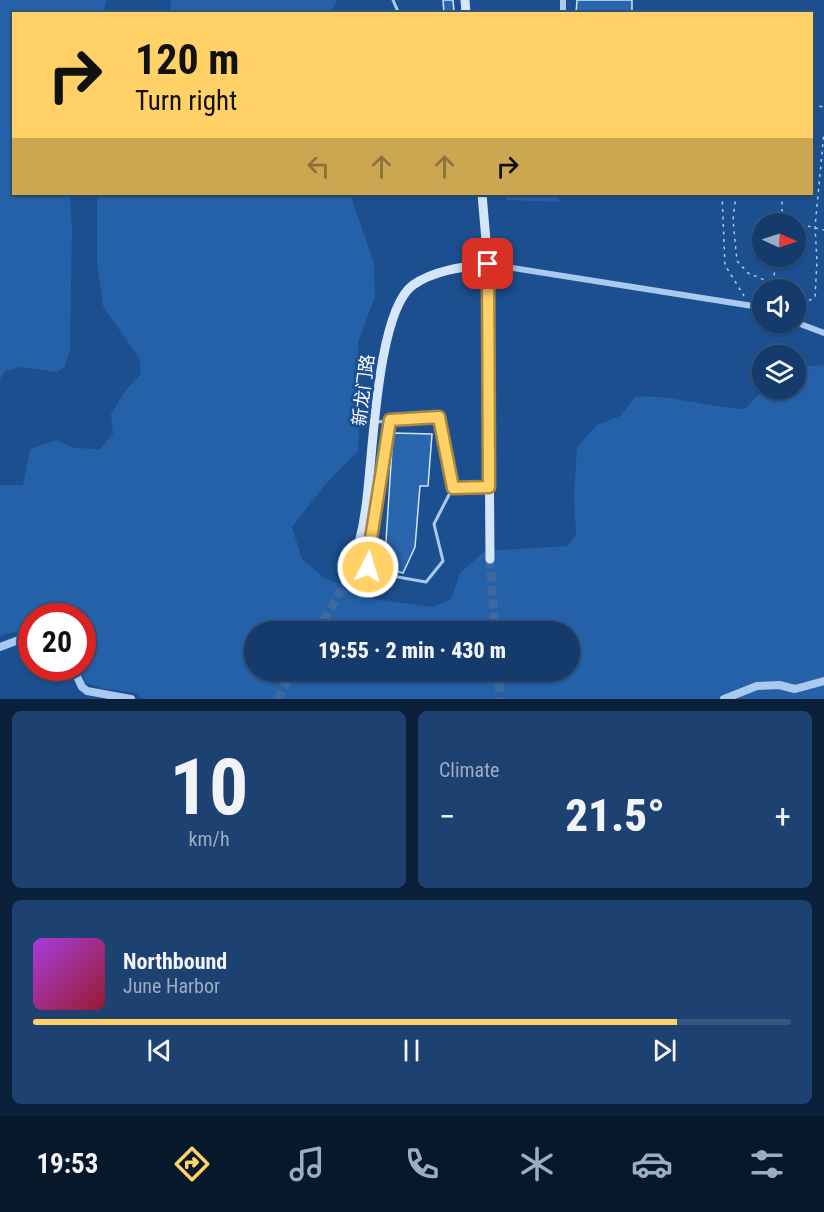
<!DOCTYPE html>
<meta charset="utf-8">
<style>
:root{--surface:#143b6b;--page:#1d4271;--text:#f1f3f6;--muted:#9dadc1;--line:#33557e;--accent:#ffd166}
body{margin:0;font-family:"Roboto Condensed","Noto Sans SC",sans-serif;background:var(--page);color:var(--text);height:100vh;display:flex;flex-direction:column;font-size:22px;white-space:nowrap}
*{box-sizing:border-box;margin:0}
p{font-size:20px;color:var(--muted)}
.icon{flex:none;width:33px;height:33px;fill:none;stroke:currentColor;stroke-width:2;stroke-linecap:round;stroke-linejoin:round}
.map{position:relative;height:699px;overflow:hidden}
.sheet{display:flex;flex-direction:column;gap:12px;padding:12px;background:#0b203b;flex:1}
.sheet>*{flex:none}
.guide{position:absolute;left:12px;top:12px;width:801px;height:183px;border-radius:0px;box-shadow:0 2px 4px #0004,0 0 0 2px var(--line);background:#ffd166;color:#111;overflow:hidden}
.needle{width:39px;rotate:93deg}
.tools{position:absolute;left:752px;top:213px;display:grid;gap:12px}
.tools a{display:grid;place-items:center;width:54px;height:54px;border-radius:50%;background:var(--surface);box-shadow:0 2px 4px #0004,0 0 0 2px var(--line);font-size:30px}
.speed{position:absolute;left:18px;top:603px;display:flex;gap:12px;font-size:30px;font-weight:700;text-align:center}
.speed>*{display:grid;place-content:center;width:78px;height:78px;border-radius:50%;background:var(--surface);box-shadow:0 2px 4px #0004,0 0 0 2px var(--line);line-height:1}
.speed .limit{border:9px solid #d22;background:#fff;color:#111}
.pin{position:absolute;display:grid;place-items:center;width:51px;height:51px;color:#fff;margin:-26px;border-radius:12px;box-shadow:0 3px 9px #0006}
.me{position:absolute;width:66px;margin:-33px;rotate:5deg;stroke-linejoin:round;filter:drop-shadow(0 0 4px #0008)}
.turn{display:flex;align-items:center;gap:21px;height:126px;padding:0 24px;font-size:27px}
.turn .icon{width:78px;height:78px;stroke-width:2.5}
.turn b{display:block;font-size:42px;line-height:51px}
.lanes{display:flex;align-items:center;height:57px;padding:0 24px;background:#0003;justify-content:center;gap:30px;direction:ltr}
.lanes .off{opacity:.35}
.big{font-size:45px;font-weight:800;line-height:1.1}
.sheet .card{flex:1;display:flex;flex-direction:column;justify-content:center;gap:9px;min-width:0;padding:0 21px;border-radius:9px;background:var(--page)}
.sheet .dial{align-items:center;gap:0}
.dial b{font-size:78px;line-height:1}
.song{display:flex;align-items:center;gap:18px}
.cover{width:72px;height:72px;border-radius:9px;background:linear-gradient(135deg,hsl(280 70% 55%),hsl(350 70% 35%))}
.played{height:6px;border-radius:3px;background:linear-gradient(90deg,var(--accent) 85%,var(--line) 85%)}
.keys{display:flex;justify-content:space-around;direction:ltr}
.heat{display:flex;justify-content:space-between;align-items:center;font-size:33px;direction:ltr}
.sheet .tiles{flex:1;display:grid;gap:12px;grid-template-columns:1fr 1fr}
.card:last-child{grid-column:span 2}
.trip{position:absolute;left:244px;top:621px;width:336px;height:60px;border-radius:30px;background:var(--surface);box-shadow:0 2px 4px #0004,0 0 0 2px var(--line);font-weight:800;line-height:60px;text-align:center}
.dock{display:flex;height:96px;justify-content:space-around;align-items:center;background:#08182b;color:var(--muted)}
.dock .icon{width:42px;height:42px}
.dock .current{color:var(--accent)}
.dock b{font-size:27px;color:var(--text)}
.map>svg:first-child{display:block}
.green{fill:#2461a8;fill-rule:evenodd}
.building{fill:#2a66ad;stroke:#cfe3fa;stroke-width:1.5}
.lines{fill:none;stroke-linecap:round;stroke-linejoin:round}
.secondary-tunnel{stroke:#3d69a0;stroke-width:9;stroke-dasharray:9 4.5;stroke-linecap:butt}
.path{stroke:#a9c9ee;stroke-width:1.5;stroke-dasharray:3 4.5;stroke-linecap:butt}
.service{stroke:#a9c9ee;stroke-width:3}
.minor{stroke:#a9c9ee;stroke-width:6}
.tertiary{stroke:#a9c9ee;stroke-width:8}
.secondary{stroke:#d6e6fa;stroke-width:9}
.route-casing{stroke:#a68842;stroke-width:15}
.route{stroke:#ffd166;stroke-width:10}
.labels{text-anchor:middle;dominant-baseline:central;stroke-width:6;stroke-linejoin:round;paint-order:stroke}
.street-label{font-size:18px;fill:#fff;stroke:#1b4f8f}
</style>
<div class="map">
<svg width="824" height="699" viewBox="0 0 824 699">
<rect width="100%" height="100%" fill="#1b4f8f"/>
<g class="green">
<polygon points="0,0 106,0 103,13 14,14 14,194 70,194 72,229 70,349 65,366 57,372 21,367 5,371 0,379"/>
<polygon points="171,0 337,0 331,13 170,13"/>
<path d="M97 194H350L374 263 375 297 358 342 361 398 358 451 324 486 292 527 302 559 323 577 371 599 434 607 451 599 460 573 485 551 568 546 576 534 574 496 577 447 597 425 620 416 635 397C672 394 708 408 745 409L764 389 795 388V367L824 365V699H143L135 693 101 688 86 683 80 668H82V616H32L31 627 0 636V485H23L30 449 56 440 75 448 100 449 113 434 111 414 125 391 141 374 139 358 103 306 97 261ZM255 632H570V670H255Z"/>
<polygon points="506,194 559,194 559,202 507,200"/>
</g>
<g class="building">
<polygon points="443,0 453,0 454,12 444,13"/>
<polygon points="577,0 632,0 632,14 576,14"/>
<polygon points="393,433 432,434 428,486 420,486 415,547 403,573 380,567 386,541"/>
</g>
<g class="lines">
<g class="secondary-tunnel">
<polyline points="490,559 495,632"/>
<polyline points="317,632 346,582"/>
<polyline points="498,670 500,699"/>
<polyline points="277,699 294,670"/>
</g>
<g class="path">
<polyline points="812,105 824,107"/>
<polyline points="722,194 725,265 744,296"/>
<polyline points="736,194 733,220 737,261 748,273 774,284 779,290"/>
<polyline points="782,194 782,220 824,230"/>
<polyline points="774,283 775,256"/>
<polyline points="795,300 805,303 815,297 817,261 815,227 824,132"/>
</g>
<g class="service">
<polyline points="393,0 399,14"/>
<polyline points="390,420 369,551 368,567 375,573 426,582 443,561 434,524 453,487"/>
<polyline points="376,422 439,417 453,487 487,487"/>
</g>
<g class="minor">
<polyline points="563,0 563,14"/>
<polyline points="488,264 753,306 762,310"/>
<polyline points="795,322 824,333"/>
</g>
<g class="tertiary">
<polyline points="0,647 32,635"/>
<polyline points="73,668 82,687 87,691 131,699"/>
<polyline points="724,699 757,686 779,685 795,689 824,681"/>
</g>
<g class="secondary">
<polyline points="465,0 466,14"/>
<polyline points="482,194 488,264 490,559"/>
<path d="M346 582C356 557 363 532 366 506 373 459 376 312 413 285 434 270 463 267 488 264"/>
</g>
</g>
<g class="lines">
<g class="route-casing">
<polyline id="route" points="368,567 369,551 390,420 439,417 453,488 489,487 488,264"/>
</g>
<use href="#route" class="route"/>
</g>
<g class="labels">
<g class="street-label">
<text transform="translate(363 390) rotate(-83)">新龙门路</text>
</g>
</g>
</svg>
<div class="tools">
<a><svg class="needle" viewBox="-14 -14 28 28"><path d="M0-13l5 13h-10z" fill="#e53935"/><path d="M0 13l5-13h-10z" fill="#9dadc1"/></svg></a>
<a><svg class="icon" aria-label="sound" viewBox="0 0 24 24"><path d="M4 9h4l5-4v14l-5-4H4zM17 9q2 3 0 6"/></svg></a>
<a><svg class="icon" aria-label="layers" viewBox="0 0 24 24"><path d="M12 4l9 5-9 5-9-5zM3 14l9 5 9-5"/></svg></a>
</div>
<div class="speed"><div class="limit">20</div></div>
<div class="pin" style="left:488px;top:264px;background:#d93025"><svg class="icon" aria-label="arrive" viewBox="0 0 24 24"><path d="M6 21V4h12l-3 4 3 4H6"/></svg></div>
<svg class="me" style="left:368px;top:567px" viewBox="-20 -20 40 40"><circle r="17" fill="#ffd166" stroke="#fff" stroke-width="3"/><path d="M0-11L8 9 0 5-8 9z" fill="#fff"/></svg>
<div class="trip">19:55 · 2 min · 430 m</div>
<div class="guide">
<div class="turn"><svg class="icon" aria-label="right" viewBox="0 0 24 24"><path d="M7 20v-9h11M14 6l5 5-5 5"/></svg><div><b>120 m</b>Turn right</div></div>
<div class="lanes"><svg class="icon off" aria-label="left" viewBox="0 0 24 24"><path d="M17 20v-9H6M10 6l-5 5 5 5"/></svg><svg class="icon off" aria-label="ahead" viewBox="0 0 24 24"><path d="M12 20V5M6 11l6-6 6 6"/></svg><svg class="icon off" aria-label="ahead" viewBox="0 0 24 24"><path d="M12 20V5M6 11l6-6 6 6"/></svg><svg class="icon" aria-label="right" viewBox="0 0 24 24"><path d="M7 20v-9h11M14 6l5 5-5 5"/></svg></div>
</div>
</div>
<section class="sheet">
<div class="tiles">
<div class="card dial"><b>10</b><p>km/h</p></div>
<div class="card"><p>Climate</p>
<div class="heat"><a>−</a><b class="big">21.5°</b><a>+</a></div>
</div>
<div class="card">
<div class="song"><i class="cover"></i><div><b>Northbound</b><p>June Harbor</p></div></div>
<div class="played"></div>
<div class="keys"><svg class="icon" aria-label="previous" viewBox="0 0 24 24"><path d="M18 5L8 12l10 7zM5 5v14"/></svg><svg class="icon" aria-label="pause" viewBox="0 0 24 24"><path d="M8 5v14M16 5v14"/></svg><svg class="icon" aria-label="next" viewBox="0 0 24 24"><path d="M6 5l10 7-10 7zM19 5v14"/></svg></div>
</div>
</div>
</section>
<nav class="dock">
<b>19:53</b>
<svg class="icon current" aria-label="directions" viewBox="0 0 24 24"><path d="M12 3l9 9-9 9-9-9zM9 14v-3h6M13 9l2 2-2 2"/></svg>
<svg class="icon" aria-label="music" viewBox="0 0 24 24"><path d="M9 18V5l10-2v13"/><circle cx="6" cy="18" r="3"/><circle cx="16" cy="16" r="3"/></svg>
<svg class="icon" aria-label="phone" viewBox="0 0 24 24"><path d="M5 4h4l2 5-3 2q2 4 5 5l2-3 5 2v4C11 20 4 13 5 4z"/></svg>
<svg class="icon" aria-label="climate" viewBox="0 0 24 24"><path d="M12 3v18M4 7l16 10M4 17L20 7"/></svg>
<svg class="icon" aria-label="car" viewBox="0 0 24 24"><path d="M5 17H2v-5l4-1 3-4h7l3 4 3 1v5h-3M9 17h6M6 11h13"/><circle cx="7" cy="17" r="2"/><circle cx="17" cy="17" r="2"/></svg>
<svg class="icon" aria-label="filters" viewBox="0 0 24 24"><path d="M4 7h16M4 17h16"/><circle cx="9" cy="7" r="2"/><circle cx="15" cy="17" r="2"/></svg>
</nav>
